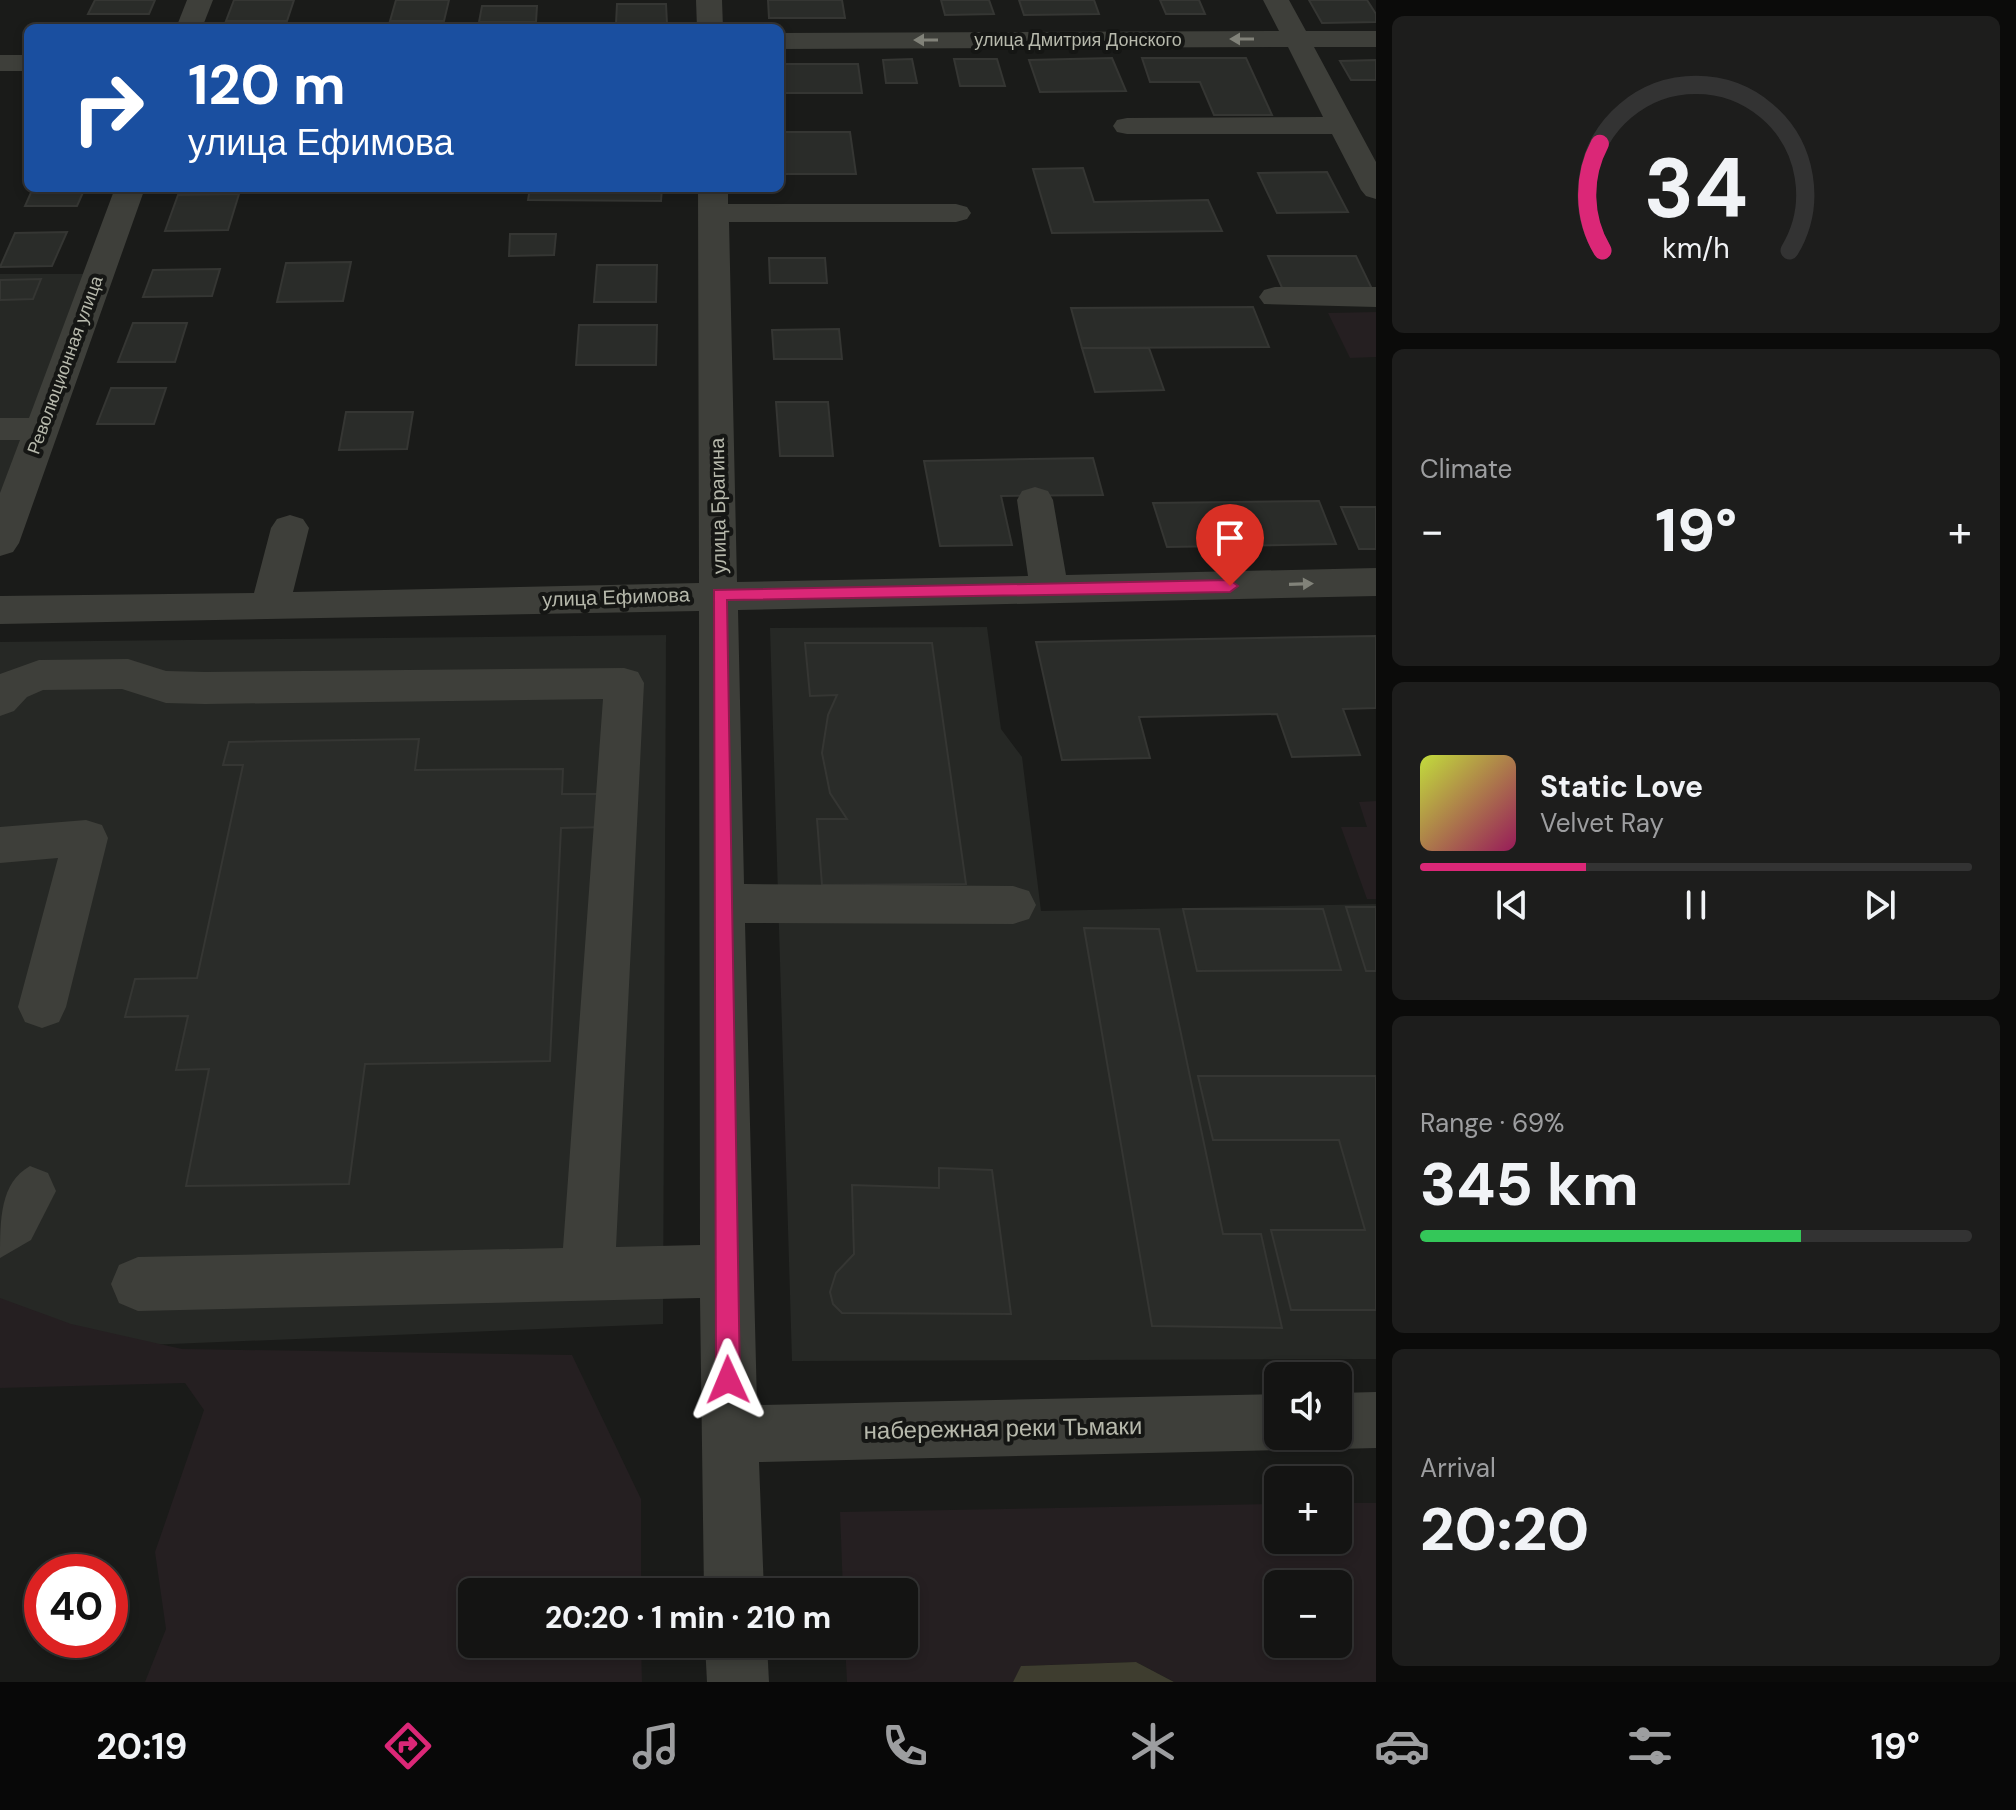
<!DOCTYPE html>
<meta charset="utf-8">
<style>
:root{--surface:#141413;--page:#1d1d1c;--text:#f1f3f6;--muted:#9d9ea0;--line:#333;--accent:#db2777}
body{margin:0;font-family:"DM Sans",sans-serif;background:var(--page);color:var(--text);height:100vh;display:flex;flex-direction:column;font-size:30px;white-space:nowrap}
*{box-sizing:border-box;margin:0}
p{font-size:26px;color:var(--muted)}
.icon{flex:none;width:44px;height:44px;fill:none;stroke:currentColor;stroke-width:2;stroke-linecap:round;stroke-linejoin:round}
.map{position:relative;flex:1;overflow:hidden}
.details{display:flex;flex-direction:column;gap:16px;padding:16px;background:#0b0b0a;width:640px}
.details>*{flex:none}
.hud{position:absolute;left:24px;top:24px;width:760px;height:168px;border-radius:12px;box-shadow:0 4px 12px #0003,0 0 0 2px var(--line);background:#1a4fa0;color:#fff;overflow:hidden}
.buttons{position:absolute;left:1264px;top:1362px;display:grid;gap:16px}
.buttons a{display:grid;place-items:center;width:88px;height:88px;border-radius:12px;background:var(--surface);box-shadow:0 4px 12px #0003,0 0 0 2px var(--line);font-size:40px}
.speed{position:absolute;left:24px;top:1554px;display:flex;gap:16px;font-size:40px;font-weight:700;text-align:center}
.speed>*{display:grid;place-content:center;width:104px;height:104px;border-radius:50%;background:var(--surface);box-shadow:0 4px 12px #0003,0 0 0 2px var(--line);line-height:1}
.speed .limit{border:12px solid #d22;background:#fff;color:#111}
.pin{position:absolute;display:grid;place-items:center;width:68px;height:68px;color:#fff;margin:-82px -34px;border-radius:50% 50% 50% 0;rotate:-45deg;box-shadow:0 0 8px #0007}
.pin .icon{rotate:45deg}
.me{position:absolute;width:88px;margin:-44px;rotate:359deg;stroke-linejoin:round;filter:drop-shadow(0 0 6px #0008)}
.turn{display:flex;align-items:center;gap:28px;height:168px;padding:0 32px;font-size:36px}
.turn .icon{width:104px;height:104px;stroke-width:2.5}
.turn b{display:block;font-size:56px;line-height:68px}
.big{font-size:60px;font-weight:800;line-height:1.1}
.details .widget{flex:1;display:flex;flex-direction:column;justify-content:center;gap:12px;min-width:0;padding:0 28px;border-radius:12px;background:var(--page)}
.details .dial{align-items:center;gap:0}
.dial svg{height:208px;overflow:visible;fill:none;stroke:var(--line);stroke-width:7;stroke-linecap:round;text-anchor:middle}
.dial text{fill:var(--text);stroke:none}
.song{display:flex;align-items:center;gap:24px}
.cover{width:96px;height:96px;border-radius:12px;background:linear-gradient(135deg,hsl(70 70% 55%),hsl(330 70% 35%))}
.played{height:8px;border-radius:4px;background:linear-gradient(90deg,var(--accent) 30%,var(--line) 30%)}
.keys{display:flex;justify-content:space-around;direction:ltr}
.heat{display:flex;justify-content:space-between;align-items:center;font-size:44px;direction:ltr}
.charge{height:12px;border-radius:6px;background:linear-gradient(90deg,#34c759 69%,var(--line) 0)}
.trip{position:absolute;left:458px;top:1578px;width:460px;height:80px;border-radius:12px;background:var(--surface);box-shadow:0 4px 12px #0003,0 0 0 2px var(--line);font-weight:800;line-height:80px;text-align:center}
.tab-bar{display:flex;height:128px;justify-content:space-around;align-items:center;background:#080808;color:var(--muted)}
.tab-bar .icon{width:56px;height:56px}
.tab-bar .current{color:var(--accent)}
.tab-bar b{font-size:36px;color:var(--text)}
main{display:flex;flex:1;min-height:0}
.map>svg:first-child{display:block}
.built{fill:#262825}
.green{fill:#251f21;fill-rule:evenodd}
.water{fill:#3e3d2f}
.building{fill:#2a2c29;stroke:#353633;stroke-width:2}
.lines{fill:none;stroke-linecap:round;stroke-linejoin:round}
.minor{fill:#3e3f3a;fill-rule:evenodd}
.oneway{fill:#818279}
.route{fill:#db2777;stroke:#8e194d;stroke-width:2}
.labels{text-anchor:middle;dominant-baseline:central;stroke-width:8;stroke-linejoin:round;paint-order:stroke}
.far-street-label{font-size:18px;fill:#b7b9ac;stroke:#151614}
.street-label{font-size:20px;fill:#b7b9ac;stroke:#151614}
.near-street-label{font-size:24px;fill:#b7b9ac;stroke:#151614}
</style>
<main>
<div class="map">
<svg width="1376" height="1682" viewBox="0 0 1376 1682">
<rect width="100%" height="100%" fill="#1a1b19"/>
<g class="built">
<polygon points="0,274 85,274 0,496"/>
<polygon points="987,627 1001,729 1022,757 1041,911 1376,904 1376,1359 792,1361 770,628"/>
<polygon points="666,635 663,1324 0,1351 0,642"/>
</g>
<g class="green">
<polygon points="1376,312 1376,357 1350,358 1328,313"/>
<polygon points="1376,801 1376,899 1367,899 1341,827 1367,827 1359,802"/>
<polygon points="0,1298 71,1324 182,1349 572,1355 641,1499 641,1592 472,1592 472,1644 641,1644 642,1682 145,1682 166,1629 155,1552 204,1410 185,1383 0,1388"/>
<path d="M1338 1503H1376V1682H1174L1136 1662 1022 1666 1013 1682H847L845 1644H904V1592H843L840 1512 1278 1504V1540H1338ZM1278 1584H1338V1644H1278Z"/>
</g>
<polygon class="water" points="1136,1662 1174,1682 1013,1682 1021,1666"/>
<g class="building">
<polygon points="95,0 155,0 149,14 88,14"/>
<polygon points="234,0 294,0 287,21 226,21"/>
<polygon points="396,0 449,0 444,21 390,21"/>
<polygon points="768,0 842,0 845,18 769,18"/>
<polygon points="941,0 989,0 994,14 945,15"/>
<polygon points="1019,0 1094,0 1099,14 1024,15"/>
<polygon points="1160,0 1199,0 1205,14 1166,14"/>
<polygon points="1309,0 1367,0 1376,14 1376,22 1322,23"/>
<polygon points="617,4 666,4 667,24 616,24"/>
<polygon points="482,6 537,6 536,22 479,22"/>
<polygon points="1112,58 1126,91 1040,92 1029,60"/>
<polygon points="1142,58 1246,58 1272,115 1214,115 1200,82 1150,82"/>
<polygon points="912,59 917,83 886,83 883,60"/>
<polygon points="954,59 997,59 1005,86 960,86"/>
<polygon points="1376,60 1376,80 1351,80 1340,61"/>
<polygon points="780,64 858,64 862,93 780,93"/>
<polygon points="780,132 850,132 856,174 780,174"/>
<polygon points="1083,168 1094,202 1208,200 1222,231 1052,233 1033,169"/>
<polygon points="1327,172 1348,212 1277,213 1258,173"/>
<polygon points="33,188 85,188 77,206 25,206"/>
<polygon points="530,188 662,188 661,201 528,200"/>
<polygon points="239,194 228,230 165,231 178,195"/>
<polygon points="67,232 52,266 0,267 15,233"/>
<polygon points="510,234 556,234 554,255 509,256"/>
<polygon points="1268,256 1356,256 1372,289 1283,290"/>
<polygon points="769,258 825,258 827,283 770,283"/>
<polygon points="351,262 343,301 277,302 286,263"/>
<polygon points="597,265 657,265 656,302 594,302"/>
<polygon points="220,269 212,296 143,297 153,270"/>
<polygon points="41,279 33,299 0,300 0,280"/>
<polygon points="1253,307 1269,347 1082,348 1071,308"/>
<polygon points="133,323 187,323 175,362 118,362"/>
<polygon points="579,325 657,325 656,365 576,365"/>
<polygon points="839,329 842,359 774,359 772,330"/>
<polygon points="1082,348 1149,348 1164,390 1095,392"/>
<polygon points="111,388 166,388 154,424 97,424"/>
<polygon points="776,402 828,402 833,456 780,456"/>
<polygon points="346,412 413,412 407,449 339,450"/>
<polygon points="1093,458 1103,495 1001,496 1012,545 940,546 924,461"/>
<polygon points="1319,501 1336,544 1167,547 1153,503"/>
<polygon points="1341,507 1376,507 1376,549 1359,549"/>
<polygon points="1376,636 1376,708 1343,709 1360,755 1292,757 1277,714 1139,717 1150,758 1062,760 1036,642"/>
<polygon points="805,643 932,643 966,884 822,885 817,819 847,819 830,793 822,753 828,715 837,695 810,696"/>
<polygon points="419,739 415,770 563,769 562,794 609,794 608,827 561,828 550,1061 365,1064 349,1184 186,1186 209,1069 176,1070 188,1016 125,1017 135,979 197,978 243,765 223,765 229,742"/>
<polygon points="1346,907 1376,907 1376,971 1366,971"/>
<polygon points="1183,909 1323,909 1341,970 1197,971"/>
<polygon points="1084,928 1159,929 1223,1234 1261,1234 1282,1328 1152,1326"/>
<polygon points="1198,1076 1376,1076 1376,1310 1291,1310 1271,1230 1365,1230 1339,1140 1213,1140"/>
<polygon points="939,1168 992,1170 1011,1314 842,1313 833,1304 830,1292 836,1273 854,1254 852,1185 939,1188"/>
</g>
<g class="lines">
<g class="minor">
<polygon points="187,0 213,0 202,28 176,28"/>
<polygon points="696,0 722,0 723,28 697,28"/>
<polygon points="1263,0 1289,0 1306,31 1376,31 1376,47 1314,47 1376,162 1376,199 1366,196 1361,190 1332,134 1127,134 1117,132 1113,126 1117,120 1127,118 1323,117 1288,47 780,49 780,33 1279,31"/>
<rect x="0" y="55" width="28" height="16"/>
<polygon points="115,188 145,188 19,543 13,552 0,556 0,493 20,440 0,440 0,418 29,418"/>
<polygon points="698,188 728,188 728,204 956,204 967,207 971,213 967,219 956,222 729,222 737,582 1028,576 1017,500 1022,491 1035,487 1048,491 1053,500 1066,575 1376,568 1376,596 738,610 744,884 1013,886 1029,891 1036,905 1029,919 1013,924 745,923 757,1405 1278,1394 1278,1436 1301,1436 1298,1442 1278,1450 759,1462 764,1592 704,1592 700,1298 138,1311 119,1303 111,1284 119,1265 138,1257 563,1248 603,699 205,704 166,703 122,689 43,690 27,697 14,711 0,716 0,674 39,660 128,659 166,671 205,672 624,668 638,672 644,683 616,1247 700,1245 699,611 0,624 0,596 254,593 271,528 277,519 290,515 303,519 309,528 293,592 699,583"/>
<polygon points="1275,287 1376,287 1376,307 1264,304 1259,297 1264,290"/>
<polygon points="86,820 102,825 108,838 66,1007 59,1022 42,1028 25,1022 18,1007 58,858 0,863 0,827"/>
<path d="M30 1166 48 1173 56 1191 31 1240 0 1258C0 1219 0 1183 30 1166Z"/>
<polygon points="1376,1392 1376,1448 1338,1449 1318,1441 1316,1436 1338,1436 1338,1393"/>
<polygon points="705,1644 767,1644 769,1682 707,1682"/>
</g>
</g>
<defs><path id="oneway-solid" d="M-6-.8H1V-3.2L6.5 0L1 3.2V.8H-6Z" transform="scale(2)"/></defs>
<g class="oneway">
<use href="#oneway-solid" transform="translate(1242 39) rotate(180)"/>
<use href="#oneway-solid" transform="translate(926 40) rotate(180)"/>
<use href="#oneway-solid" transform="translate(1301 584) rotate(-2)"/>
</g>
<polygon class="route" points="1230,580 1238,586 1230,592 727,600 740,1380 736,1388 728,1392 720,1388 716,1380 714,590"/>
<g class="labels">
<g class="far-street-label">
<text x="1078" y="40">улица Дмитрия Донского</text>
<text transform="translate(65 365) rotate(-70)">Революционная улица</text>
</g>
<g class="street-label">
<text transform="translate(718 506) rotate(-91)">улица Брагина</text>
<text transform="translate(616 597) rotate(-2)">улица Ефимова</text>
</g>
<g class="near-street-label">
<text transform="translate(1003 1428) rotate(-1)">набережная реки Тьмаки</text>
</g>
</g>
</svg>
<div class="buttons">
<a><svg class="icon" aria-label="sound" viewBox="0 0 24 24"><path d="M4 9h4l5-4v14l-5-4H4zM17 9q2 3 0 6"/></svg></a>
<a>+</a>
<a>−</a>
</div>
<div class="speed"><div class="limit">40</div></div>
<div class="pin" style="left:1230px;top:586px;background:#d93025"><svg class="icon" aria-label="arrive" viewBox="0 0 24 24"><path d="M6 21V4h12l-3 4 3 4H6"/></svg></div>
<svg class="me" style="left:728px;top:1380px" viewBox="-20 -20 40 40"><path d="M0-17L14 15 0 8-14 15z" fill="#db2777" stroke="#fff" stroke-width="4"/></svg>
<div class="trip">20:20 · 1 min · 210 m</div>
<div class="hud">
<div class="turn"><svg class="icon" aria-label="right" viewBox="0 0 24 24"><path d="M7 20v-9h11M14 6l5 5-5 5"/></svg><div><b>120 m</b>улица Ефимова</div></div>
</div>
</div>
<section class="details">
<div class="widget dial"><svg viewBox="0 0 100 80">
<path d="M14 69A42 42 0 1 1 86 69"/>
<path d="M14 69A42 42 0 0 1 13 28" stroke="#db2777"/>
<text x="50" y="56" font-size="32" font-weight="700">34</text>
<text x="50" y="72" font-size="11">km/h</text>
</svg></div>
<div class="widget"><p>Climate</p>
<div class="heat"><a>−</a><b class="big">19°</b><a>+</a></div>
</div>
<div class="widget">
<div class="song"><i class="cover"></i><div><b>Static Love</b><p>Velvet Ray</p></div></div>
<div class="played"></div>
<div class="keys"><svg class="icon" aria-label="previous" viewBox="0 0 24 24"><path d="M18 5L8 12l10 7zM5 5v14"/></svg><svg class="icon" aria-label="pause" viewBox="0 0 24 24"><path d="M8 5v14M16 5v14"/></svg><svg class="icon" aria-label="next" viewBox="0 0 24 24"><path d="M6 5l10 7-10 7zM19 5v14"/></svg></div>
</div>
<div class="widget"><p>Range · 69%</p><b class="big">345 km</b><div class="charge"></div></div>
<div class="widget"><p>Arrival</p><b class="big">20:20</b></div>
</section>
</main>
<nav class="tab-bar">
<b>20:19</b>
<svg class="icon current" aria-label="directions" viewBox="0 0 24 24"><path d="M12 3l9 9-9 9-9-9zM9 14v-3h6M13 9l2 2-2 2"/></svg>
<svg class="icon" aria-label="music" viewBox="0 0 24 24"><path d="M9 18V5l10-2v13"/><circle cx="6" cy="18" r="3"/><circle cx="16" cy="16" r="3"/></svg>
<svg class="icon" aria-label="phone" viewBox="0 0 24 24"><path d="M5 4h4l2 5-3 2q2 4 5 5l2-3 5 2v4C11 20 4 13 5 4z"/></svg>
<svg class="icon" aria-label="climate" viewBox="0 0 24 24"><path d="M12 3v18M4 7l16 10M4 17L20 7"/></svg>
<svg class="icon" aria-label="car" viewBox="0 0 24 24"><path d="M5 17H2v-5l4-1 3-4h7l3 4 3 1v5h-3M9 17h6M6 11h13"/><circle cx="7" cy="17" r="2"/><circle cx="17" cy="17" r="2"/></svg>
<svg class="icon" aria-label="filters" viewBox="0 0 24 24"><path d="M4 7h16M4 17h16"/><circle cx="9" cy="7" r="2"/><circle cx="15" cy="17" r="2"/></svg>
<b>19°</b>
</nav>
